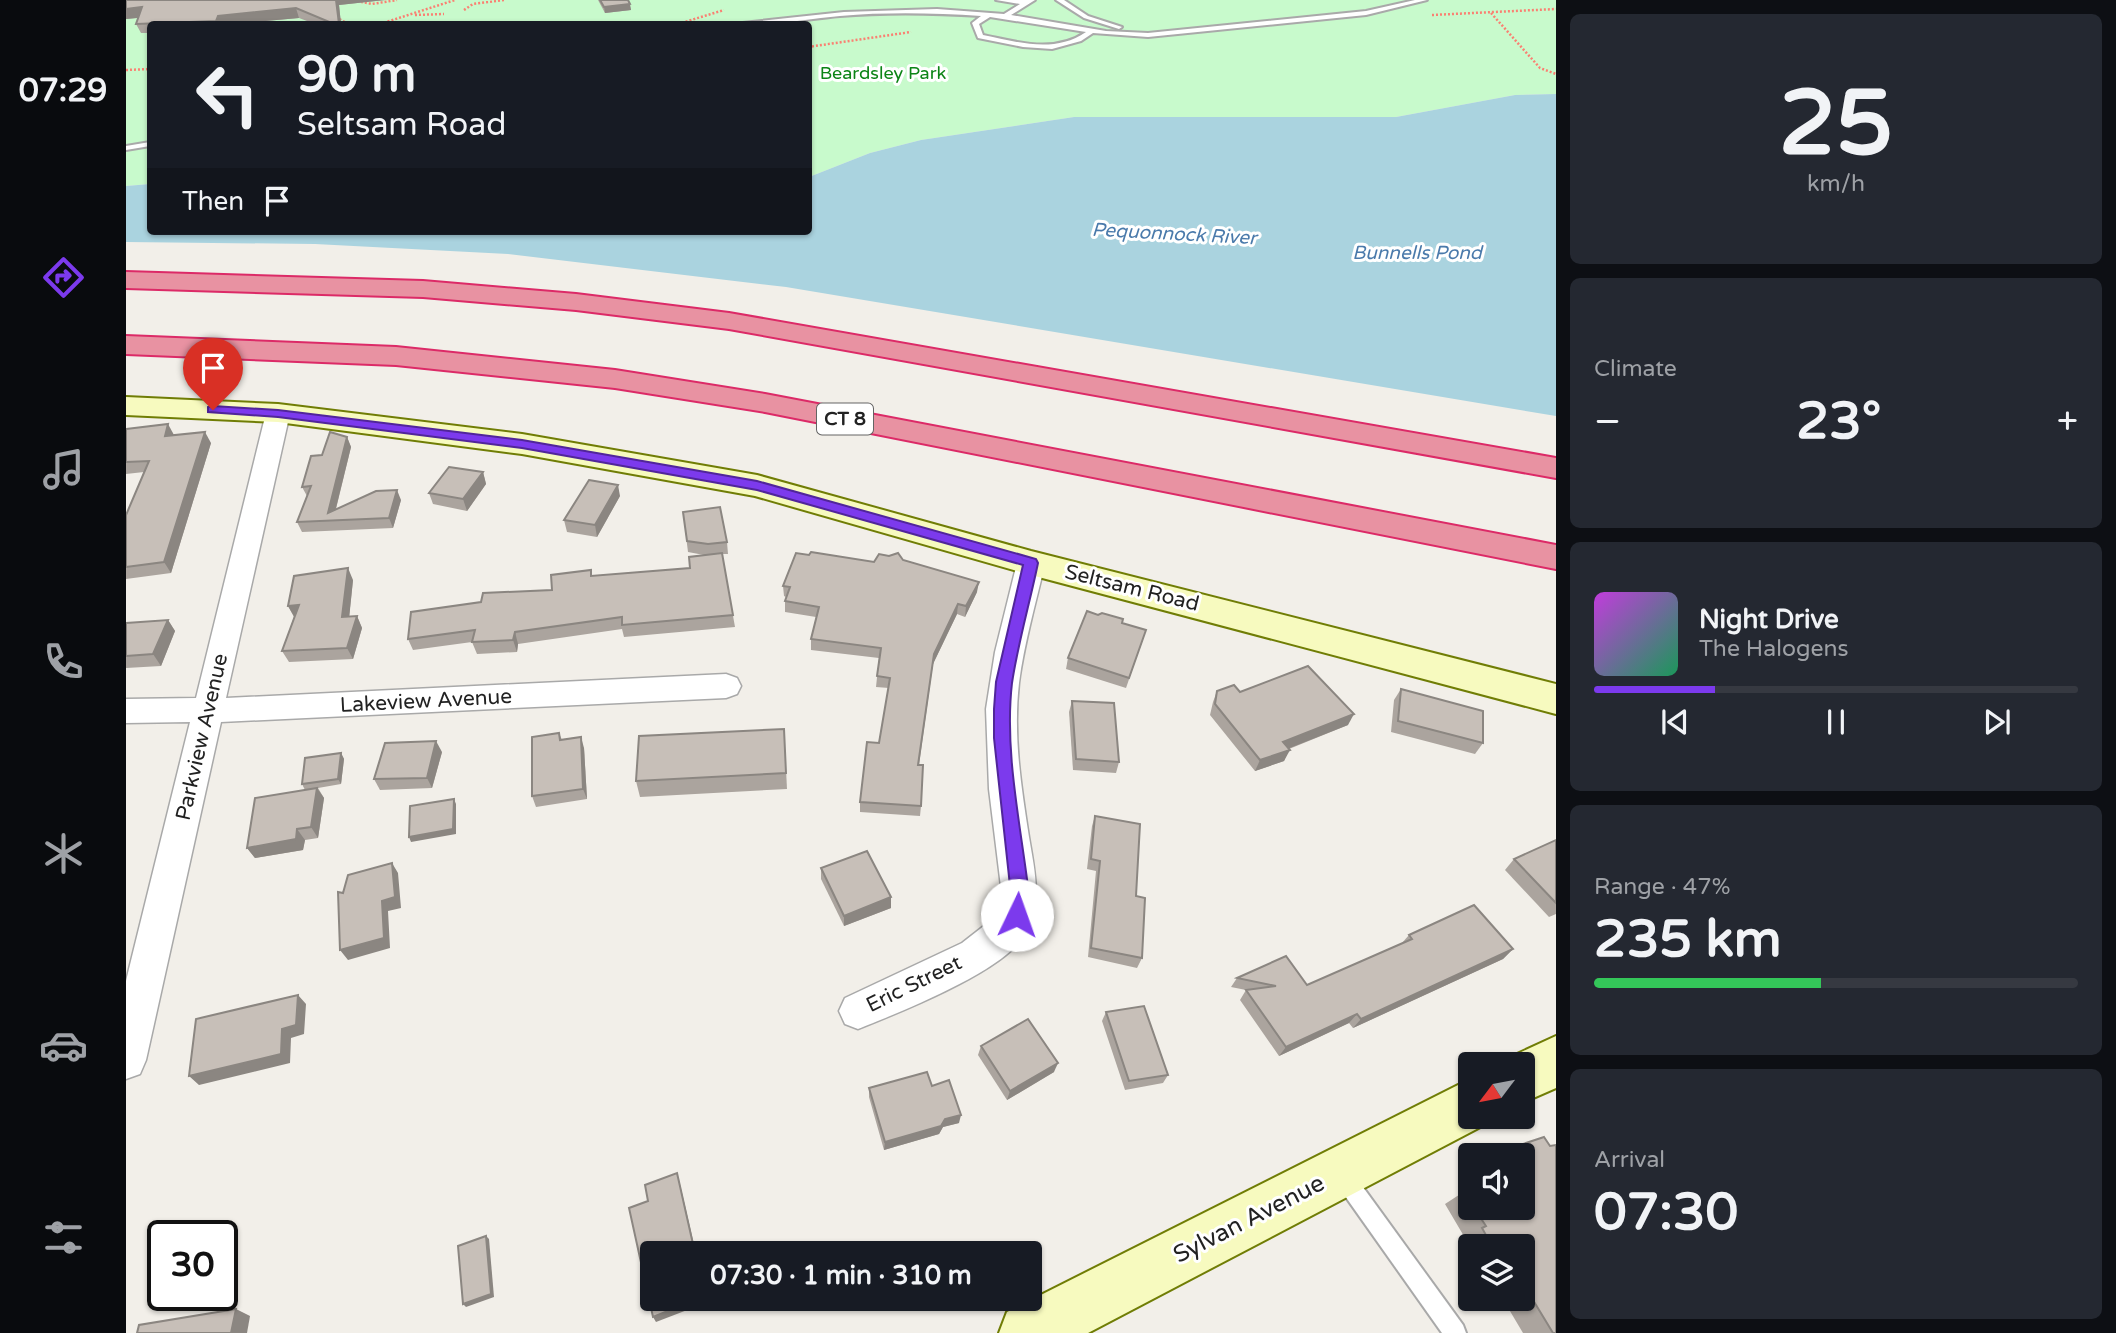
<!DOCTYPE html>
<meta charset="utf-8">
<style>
:root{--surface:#171b24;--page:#242831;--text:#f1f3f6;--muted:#9ea1a6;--line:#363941;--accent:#7c3aed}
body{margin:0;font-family:"Varela Round",sans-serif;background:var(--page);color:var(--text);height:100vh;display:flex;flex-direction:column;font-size:26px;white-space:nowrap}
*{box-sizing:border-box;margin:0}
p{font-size:23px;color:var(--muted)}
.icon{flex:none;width:38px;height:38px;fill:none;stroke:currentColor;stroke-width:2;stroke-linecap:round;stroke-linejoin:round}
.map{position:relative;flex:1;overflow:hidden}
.side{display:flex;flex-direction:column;gap:14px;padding:14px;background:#0d0f14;width:560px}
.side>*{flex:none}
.guide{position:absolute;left:21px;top:21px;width:665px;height:214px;border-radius:7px;box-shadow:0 2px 5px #0004;background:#171b24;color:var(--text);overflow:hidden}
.needle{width:46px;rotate:238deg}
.controls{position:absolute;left:1332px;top:1052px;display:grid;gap:14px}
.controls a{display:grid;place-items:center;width:77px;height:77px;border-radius:7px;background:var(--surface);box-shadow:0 2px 5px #0004;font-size:35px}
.speed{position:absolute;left:21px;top:1220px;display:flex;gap:14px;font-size:35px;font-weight:700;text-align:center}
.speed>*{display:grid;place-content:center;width:91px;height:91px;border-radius:50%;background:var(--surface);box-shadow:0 2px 5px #0004;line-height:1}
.speed .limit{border:4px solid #111;border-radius:10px;background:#fff;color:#111}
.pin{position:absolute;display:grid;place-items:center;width:60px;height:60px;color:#fff;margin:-72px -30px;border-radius:50% 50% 50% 0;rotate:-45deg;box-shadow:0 0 7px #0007}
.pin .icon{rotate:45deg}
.me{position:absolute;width:77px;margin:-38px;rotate:3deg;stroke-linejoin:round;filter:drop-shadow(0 0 5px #0008)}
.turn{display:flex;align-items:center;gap:24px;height:147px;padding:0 35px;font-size:32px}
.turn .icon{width:91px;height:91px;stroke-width:2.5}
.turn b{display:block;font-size:49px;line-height:60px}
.then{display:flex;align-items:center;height:66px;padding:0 35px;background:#0003;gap:14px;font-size:26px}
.big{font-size:52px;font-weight:700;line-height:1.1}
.side .widget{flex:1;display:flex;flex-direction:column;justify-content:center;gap:10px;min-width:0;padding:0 24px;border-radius:10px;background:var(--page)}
.side .dial{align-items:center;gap:0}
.dial b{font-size:91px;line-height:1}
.song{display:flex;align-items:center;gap:21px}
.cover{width:84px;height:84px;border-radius:10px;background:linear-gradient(135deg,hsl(290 70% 55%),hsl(150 70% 35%))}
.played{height:7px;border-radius:4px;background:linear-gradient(90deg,var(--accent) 25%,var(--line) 25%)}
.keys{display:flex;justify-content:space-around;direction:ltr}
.heat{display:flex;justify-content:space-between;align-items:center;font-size:38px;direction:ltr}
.charge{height:10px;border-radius:5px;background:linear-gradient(90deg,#34c759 47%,var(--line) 0)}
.trip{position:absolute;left:514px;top:1241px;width:402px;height:70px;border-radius:7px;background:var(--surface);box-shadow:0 2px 5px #0004;font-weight:700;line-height:70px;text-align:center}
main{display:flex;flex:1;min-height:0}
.dock{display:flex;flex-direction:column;width:126px;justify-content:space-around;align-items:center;background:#090b0e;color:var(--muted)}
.dock .icon{width:49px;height:49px}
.dock .current{color:var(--accent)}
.dock b{font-size:32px;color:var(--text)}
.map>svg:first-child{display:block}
.park{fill:#c8facc}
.water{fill:#aad3df}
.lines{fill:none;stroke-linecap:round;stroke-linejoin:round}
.lane-casing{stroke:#a9a9a9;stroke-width:4}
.street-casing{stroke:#a9a9a9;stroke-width:3}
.secondary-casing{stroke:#707d05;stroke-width:4}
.highway-casing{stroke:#dc2a67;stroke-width:4}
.path{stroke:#fa8072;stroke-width:2.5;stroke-dasharray:2 2;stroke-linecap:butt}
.lane{fill:#fff;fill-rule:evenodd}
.street{fill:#fff;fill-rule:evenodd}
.secondary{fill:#f7fabf;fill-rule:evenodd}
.highway{fill:#e892a2;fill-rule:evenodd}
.wall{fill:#aba49e}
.shaded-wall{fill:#8b8681}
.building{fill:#c7bfb8;stroke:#8b8681;stroke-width:2}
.route{fill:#7c3aed;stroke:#51269a;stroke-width:2}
.labels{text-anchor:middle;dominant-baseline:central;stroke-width:6;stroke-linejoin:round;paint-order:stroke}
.far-park-label{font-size:18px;fill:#0c8416;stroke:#fff}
.far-water-label{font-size:19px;font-style:italic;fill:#4a7aab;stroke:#fff}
.shield{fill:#fff;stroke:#646464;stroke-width:2}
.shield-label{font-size:19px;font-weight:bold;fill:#222}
.street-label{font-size:21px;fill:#222;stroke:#fff}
.near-street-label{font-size:24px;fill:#222;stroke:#fff}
</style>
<main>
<nav class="dock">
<b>07:29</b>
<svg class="icon current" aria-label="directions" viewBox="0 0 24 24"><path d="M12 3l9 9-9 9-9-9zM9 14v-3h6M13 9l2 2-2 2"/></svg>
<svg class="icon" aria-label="music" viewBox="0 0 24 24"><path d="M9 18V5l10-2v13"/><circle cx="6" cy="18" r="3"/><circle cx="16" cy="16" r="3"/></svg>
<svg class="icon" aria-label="phone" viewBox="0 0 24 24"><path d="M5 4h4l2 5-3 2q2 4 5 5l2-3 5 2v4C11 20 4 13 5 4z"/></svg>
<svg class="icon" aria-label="climate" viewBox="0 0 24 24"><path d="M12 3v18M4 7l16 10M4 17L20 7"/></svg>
<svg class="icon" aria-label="car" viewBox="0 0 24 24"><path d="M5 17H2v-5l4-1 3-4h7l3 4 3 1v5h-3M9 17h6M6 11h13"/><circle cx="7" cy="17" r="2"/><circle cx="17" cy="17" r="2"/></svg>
<svg class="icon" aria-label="filters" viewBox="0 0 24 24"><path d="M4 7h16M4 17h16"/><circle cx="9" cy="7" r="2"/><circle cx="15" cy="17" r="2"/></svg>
</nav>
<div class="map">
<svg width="1430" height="1333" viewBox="0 0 1430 1333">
<rect width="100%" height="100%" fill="#f2efe9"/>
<polygon class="park" points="0,0 1430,0 1430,94 1389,95 1270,117 948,117 795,140 744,153 683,177 682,24 24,24 24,184 0,186"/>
<polygon class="water" points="1430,94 1430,416 660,287 382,254 189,244 0,242 0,186 24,184 24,231 682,231 683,177 744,153 795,140 948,117 1270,117 1389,95"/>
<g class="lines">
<g class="lane-casing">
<g id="lane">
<path d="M870 0H909L885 15 980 31 1022 33 1240 11 1289 0H1301L1240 15 1022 37 967 33 955 41 926 49 897 47 852 38 846 23 855 16C808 13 761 12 714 16 679 19 641 27 607 24L718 12 811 9 878 14 894 4ZM864 17 960 32C928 54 892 42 857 35L853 24Z"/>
<polygon points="930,0 938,0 962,16 996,27 993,29 958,18"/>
<polygon points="24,142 24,146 0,150 0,146"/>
<polygon points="1219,1169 1226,1172 1337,1325 1340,1333 1316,1333 1212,1186 1209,1179 1212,1172"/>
</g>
</g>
<g class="street-casing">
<g id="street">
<polygon points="152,406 160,408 164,413 100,698 600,674 611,678 615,686 611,694 600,698 95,722 20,1060 14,1074 0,1079 0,981 64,722 0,723 0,699 70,698 140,413 144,408"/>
<path d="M905 554 915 556 919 563C910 603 898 643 893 683 887 735 895 786 903 837 909 873 918 907 895 940 870 974 772 1013 732 1029L719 1024 713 1011 719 998 836 943 868 918 876 895 863 789 860 709 869 652 891 563 895 556Z"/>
</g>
</g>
<g class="secondary-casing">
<g id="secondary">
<polygon points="0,397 152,404 396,434 631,475 905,551 1430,684 1430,714 905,575 629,496 396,454 152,422 0,415"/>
<polygon points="1430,1036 1430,1088 1396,1103 1396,1064 1376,1064 1378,1060"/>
<polygon points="1344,1079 1344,1116 1365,1116 1362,1123 962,1333 873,1333 881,1312"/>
</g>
</g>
<g class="highway-casing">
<g id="highway">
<polygon points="0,272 297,281 450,294 603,313 1430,458 1430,478 603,329 450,310 297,297 0,288"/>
<polygon points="0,336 270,347 489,370 639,394 1430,545 1430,569 639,412 489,388 270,365 0,354"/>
</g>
</g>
<g class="path">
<polyline points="231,1 246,4 271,0"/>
<polyline points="338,10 347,4 379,0"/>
<polyline points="1365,13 1414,68 1430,74"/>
<polyline points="289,15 318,14"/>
<polyline points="1306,15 1430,9"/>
<polyline points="210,17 222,24"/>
<polyline points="254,24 329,0"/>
<polyline points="552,24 598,10"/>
<polyline points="682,47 785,32"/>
<polyline points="0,70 24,69"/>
</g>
<use href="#lane" class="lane"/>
<use href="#street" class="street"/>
<use href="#secondary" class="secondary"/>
<use href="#highway" class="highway"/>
</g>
<g class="wall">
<polygon points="0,0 259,0 213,5 215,24 189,24 173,18 104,24 24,24 24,33 15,33 10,24 12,18 0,19"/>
<polygon points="472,0 502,0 505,10 479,13"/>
<polygon points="0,429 48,435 85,443 45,573 0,579 0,515 18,472 0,474"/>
<polygon points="221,437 225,447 210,509 275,500 267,528 176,532 171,522 181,496 176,487 196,455"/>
<polygon points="357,472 360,484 341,511 307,504 303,493"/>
<polygon points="494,496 471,537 441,532 438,520"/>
<polygon points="557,512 601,542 602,554 596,554 609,627 498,637 496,629 392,644 391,652 351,654 346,642 287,650 282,639 355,602 426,590 466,576 564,568 578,555 562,552"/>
<polygon points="777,560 851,592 839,617 831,614 807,664 793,765 795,806 794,816 734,812 734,802 753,743 763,688 750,687 753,658 685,650 685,639 690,617 659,612 659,601 660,597 658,596 657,586 748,562"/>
<polygon points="227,580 223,617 231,616 236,628 227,659 163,662 156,651 168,617 162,606"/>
<polygon points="42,620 49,631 35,666 0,668 0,623"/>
<polygon points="996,623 1020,630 1000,688 940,669 942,658"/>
<polygon points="1275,689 1357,743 1349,754 1265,732 1268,700"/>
<polygon points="1091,691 1114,692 1222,725 1163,749 1158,761 1129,771 1084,715 1087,702"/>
<polygon points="946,701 993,762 990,773 947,770 943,712"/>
<polygon points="658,729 661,789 514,797 510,781"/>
<polygon points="433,733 436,740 458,748 461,799 410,807 406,796"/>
<polygon points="316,752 306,788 254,790 248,779"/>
<polygon points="215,753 218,759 215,784 192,788 198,798 192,838 179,840 177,850 129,858 121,848 179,790 176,784"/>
<polygon points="969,816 1010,896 1016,958 1011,968 962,957 970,871 961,869 966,826"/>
<polygon points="1430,840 1430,914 1423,917 1379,870 1388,859"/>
<polygon points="695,868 765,908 718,926 695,879"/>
<polygon points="1283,935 1387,949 1377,959 1227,1028 1223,1023 1153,1056 1114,1000 1120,990 1105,987 1111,978 1181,985 1276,943"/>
<polygon points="980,1012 1042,1075 1037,1083 999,1090 976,1021"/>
<polygon points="855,1046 928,1072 881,1100 852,1055"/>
<polygon points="806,1086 833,1123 817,1127 813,1134 758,1150 743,1097 743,1088"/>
<polygon points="1418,1137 1430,1333 1397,1333 1378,1301 1372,1303 1370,1298 1396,1298 1396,1246 1344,1246 1344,1255 1335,1240 1339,1238 1319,1204 1339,1191 1344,1189 1344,1208 1396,1208 1396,1155 1369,1155 1373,1152"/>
</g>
<g class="shaded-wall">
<polygon points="210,0 259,0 213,5 215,24 213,24"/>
<polygon points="504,4 505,10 479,13 478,7"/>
<polygon points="16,7 20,17 0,19 0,9"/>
<polygon points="170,8 173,18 104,24 92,24 90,21 92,16"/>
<polygon points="42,424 48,435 39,436"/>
<polygon points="79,432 85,443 45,573 38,562"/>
<polygon points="221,437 225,447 207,520 202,513"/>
<polygon points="357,472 360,484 341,511 337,499"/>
<polygon points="492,485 494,496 471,537 469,525"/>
<polygon points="271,490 275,500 267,528 263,518"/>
<polygon points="222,568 227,580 222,629 216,617"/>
<polygon points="853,582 851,592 839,617 840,606"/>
<polygon points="832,604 831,614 807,664 808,654"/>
<polygon points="173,605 169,618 162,606"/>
<polygon points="231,616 236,628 227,659 221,648"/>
<polygon points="42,620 49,631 35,666 27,654"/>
<polygon points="389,632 392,644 391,652 387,640"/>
<polygon points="1228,714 1222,725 1151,753 1157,742"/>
<polygon points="455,737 458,748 461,799 457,789"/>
<polygon points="310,741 316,752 306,788 301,778"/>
<polygon points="1164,750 1158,761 1129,771 1134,760"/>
<polygon points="215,753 218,759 215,784 212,779"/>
<polygon points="191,788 198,798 192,838 185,827"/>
<polygon points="328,799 330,804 330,834 285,842 283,837"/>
<polygon points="171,829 179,840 177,850 129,858 121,848"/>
<polygon points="266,863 272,873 275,908 262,911 264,948 222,960 214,950 256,901"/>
<polygon points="765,897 765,908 718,926 718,916"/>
<polygon points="1387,949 1377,959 1227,1028 1235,1019"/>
<polygon points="172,995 180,1004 178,1034 165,1038 164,1063 73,1085 63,1076 156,1029"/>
<polygon points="1231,1014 1223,1023 1153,1056 1160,1047"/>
<polygon points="932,1063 928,1072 881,1100 884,1091"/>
<polygon points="835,1115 833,1123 817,1127 813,1134 758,1150 759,1142 819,1119"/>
<polygon points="551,1173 553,1180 570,1253 569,1253"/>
<polygon points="360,1236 363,1239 368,1297 340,1307 337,1304"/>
<polygon points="574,1298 581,1298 582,1302 530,1322 527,1317"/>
<polygon points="110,1309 124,1316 121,1333 105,1333"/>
</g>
<g class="building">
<polygon points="0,0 210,0 213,24 208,24 170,8 92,16 90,21 10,24 16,7 0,9"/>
<polygon points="474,0 502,0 504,4 478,7"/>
<polygon points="42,424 39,436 79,432 38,562 0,567 0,515 23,461 0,462 0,429"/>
<polygon points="204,432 221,437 202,513 250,491 271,490 263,518 171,522 185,486 176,487 185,456 196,455"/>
<polygon points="323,467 357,472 337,499 303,493"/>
<polygon points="463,480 492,485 469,525 438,520"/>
<polygon points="594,507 601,542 582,544 561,541 557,512"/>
<polygon points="685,552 748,562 753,554 763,556 772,553 777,560 853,582 840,606 832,604 808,654 792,765 797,765 795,806 734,802 741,742 753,743 764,678 751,676 755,648 685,639 693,607 659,601 664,587 657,586 670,553 683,555"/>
<polygon points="596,553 607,615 496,625 496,617 389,632 387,640 346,642 349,630 282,639 285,612 355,602 357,593 426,590 425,575 465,570 465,576 564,568 563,557"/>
<polygon points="222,568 216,617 231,616 221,648 156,651 173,605 162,606 168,576"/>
<polygon points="961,611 972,615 976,613 997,619 996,623 1020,630 1003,678 942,658"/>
<polygon points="42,620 27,654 0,656 0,623"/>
<polygon points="1182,666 1228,714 1157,742 1164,750 1134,760 1089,704 1091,691 1108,685 1114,692"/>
<polygon points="1275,689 1357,711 1357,743 1272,721"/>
<polygon points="946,701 988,703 993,762 950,759"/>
<polygon points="658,729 660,773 510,781 513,736"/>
<polygon points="433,733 434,740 455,737 457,789 406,796 406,737"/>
<polygon points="310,741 301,778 248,779 259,743"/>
<polygon points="215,753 212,779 176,784 179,758"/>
<polygon points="191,788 185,827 171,829 170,839 121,848 129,798"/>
<polygon points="328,799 327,829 283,837 284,806"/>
<polygon points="969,816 1014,824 1010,896 1019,898 1016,958 965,948 974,861 965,859"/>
<polygon points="1430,840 1430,903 1388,859"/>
<polygon points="741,851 765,897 718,916 695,868"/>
<polygon points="266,863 269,897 256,901 258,938 214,950 212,892 217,893 222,875"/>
<polygon points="1348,905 1387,949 1235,1019 1231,1014 1160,1047 1120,990 1150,986 1111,978 1160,956 1181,985 1286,939 1283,935"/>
<polygon points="172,995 170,1025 156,1029 155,1054 63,1076 70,1019"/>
<polygon points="1018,1006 1042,1075 1003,1081 980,1012"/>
<polygon points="902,1019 932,1063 884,1091 855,1046"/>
<polygon points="801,1072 806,1086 823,1080 835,1115 819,1119 815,1126 759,1142 743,1088"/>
<polygon points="1418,1137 1424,1146 1430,1145 1430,1333 1427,1333 1401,1290 1396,1291 1396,1246 1366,1246 1356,1228 1360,1226 1348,1208 1396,1208 1396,1155 1375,1155 1373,1152"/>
<polygon points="551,1173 569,1253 527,1253 527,1298 574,1298 527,1317 503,1208 522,1201 519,1185"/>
<polygon points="1344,1189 1344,1200 1339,1191"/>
<polygon points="360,1236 365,1294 337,1304 332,1246"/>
<polygon points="110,1309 105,1333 11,1333 13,1325"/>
</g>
<path class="route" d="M87 406 152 410 396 440 631 481 910 559 912 563C904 602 892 643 886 683 878 752 895 826 903 895L897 921 891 923 884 921 881 915 885 895 868 738V709L870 682 897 565 631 490 396 448 152 417 82 412V407Z"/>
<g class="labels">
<g class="far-park-label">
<text x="757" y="73">Beardsley Park</text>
</g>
<g class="far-water-label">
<text transform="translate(1048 234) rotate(3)">Pequonnock River</text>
<text x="1291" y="253">Bunnells Pond</text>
</g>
<rect class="shield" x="691" y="403.5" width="56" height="31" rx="5"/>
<g class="shield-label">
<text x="719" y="419">CT 8</text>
</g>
<g class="street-label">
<text transform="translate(1006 588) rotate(14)">Seltsam Road</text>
<text transform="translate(300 701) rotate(-3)">Lakeview Avenue</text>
<text transform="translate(76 737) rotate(-77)">Parkview Avenue</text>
<text transform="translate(788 984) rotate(-26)">Eric Street</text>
</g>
<g class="near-street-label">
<text transform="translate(1123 1219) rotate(-27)">Sylvan Avenue</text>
</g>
</g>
</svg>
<div class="controls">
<a><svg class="needle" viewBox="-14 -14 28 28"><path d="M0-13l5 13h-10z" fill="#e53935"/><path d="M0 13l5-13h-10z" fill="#9ea1a6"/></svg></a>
<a><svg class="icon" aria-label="sound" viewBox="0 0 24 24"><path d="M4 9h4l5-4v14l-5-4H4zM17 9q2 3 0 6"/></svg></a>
<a><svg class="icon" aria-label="layers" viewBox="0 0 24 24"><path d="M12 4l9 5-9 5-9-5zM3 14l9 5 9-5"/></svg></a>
</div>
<div class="speed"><div class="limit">30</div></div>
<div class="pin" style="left:87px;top:410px;background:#d93025"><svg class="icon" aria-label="arrive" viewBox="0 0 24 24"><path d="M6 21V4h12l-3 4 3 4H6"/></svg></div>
<svg class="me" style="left:891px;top:915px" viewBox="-20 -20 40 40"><circle r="19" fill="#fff"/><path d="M0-13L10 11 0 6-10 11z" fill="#7c3aed"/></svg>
<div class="trip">07:30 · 1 min · 310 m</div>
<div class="guide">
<div class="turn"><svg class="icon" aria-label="left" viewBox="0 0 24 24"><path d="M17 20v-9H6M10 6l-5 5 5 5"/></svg><div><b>90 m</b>Seltsam Road</div></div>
<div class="then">Then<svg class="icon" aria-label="arrive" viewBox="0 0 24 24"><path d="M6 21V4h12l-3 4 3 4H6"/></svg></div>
</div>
</div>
<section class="side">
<div class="widget dial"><b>25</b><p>km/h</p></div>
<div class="widget"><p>Climate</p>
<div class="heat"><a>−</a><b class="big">23°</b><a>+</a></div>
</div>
<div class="widget">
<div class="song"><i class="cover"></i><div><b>Night Drive</b><p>The Halogens</p></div></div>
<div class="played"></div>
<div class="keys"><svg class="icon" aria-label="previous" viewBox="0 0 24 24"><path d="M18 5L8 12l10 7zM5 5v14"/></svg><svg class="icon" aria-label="pause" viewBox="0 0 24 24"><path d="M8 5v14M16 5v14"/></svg><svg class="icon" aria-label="next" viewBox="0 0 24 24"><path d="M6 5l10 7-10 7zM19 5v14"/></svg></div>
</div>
<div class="widget"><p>Range · 47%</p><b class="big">235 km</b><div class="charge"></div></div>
<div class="widget"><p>Arrival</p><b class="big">07:30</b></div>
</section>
</main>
